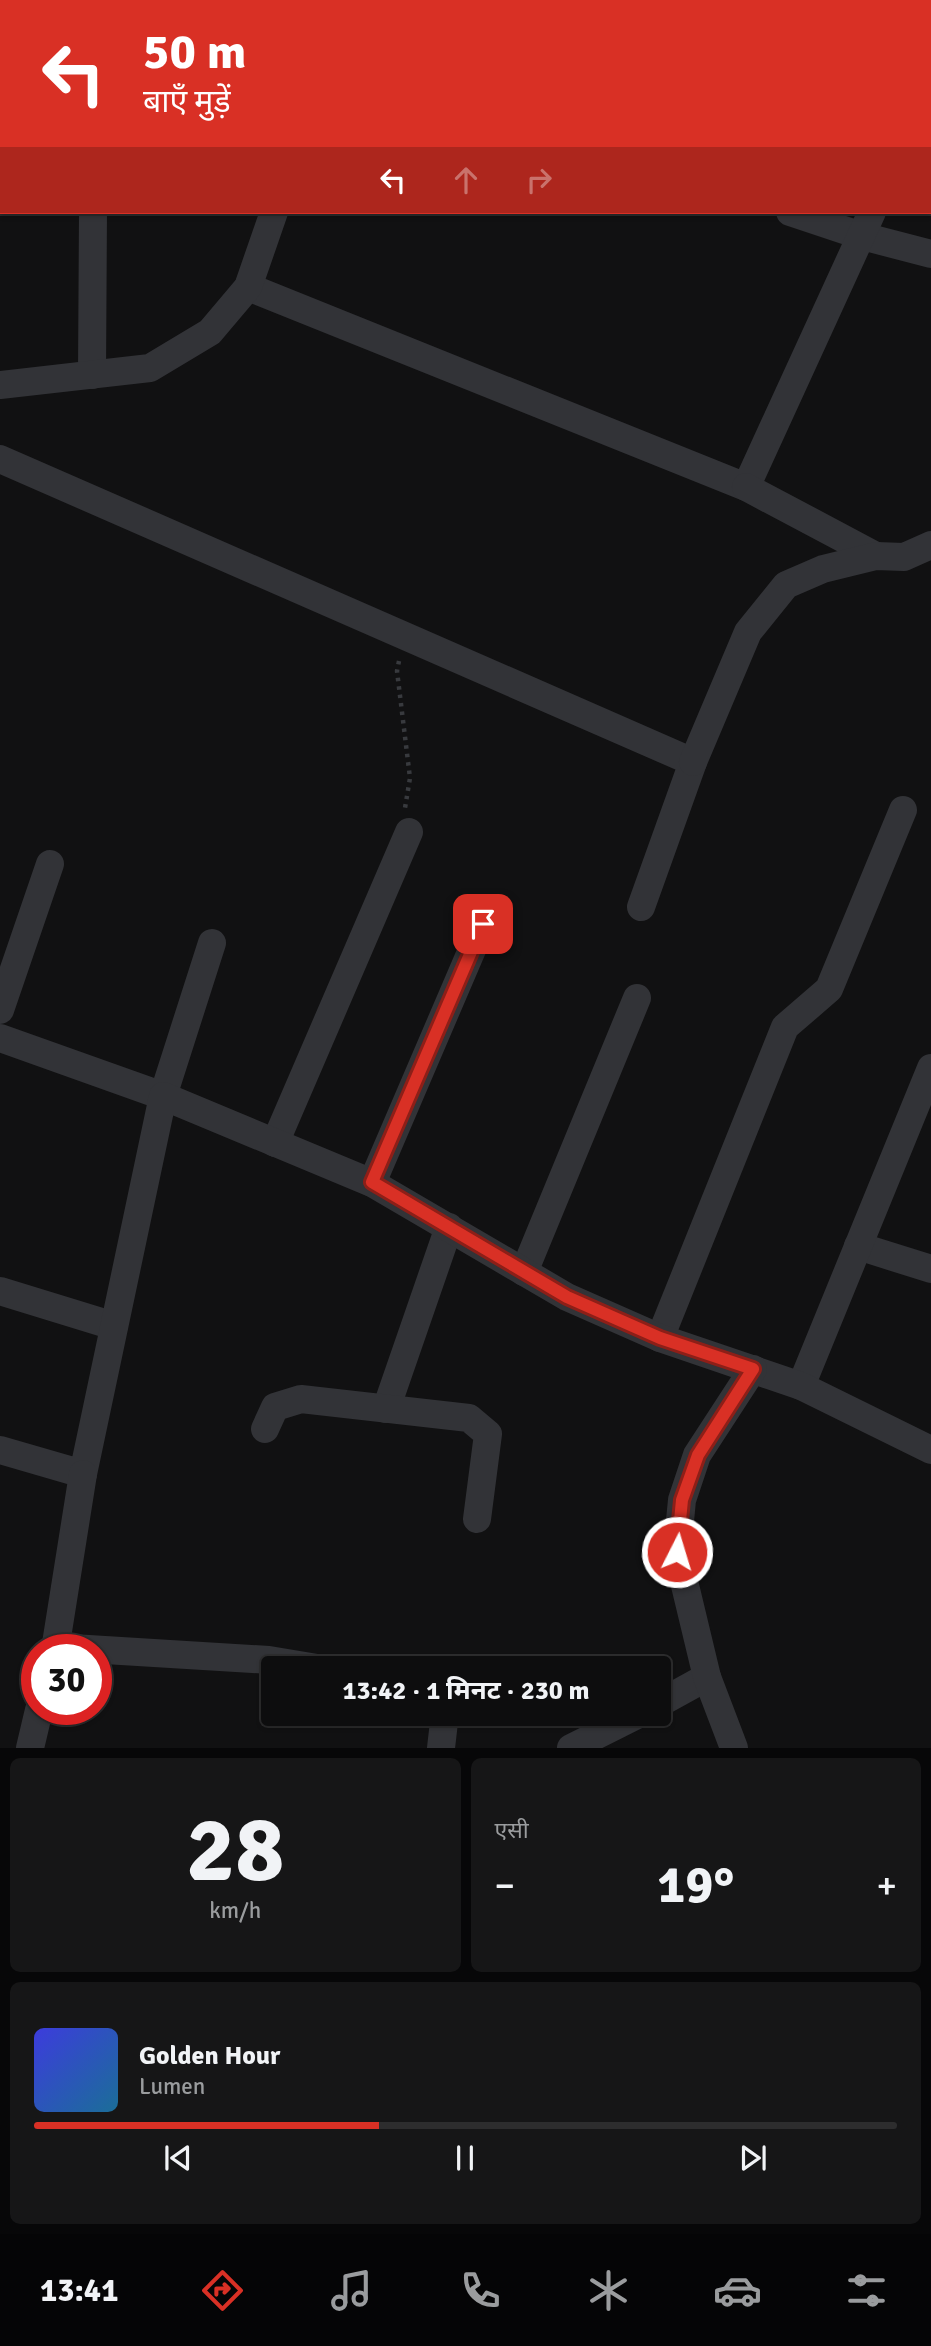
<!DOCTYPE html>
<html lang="hi">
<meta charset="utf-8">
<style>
:root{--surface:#0d0d0e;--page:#161617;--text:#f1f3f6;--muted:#9a9c9e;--line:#2d2d2e;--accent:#d93025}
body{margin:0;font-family:Signika,"Noto Sans Devanagari",sans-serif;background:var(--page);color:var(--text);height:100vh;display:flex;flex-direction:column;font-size:26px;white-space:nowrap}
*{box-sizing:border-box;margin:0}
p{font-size:23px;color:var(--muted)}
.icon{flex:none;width:38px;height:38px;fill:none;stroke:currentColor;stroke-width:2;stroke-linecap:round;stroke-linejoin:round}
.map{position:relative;height:1748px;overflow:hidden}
.drawer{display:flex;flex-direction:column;gap:10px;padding:10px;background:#070708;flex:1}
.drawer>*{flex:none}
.top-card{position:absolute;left:0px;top:0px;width:931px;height:214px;box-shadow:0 2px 5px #0004,0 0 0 2px var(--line);background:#d93025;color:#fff;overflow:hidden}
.speed{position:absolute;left:21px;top:1634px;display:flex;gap:14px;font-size:35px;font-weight:700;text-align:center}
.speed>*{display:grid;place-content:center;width:91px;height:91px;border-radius:50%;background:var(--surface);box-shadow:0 2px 5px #0004,0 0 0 2px var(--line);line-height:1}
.speed .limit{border:10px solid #d22;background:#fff;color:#111}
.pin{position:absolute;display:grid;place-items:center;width:60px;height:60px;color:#fff;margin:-30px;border-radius:14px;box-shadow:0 4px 10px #0006}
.me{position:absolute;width:77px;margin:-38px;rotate:5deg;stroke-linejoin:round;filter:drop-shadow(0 0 5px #0008)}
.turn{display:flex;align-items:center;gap:24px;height:147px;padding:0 28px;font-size:32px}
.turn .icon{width:91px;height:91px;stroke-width:2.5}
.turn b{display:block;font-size:49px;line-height:60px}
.lanes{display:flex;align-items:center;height:66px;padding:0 28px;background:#0003;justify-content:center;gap:35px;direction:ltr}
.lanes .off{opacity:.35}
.big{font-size:52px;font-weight:700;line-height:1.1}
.drawer .card{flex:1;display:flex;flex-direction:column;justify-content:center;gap:10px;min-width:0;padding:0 24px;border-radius:10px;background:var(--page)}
.drawer .dial{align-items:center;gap:0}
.dial b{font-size:91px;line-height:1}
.song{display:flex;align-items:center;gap:21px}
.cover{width:84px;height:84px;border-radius:10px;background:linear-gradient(135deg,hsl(240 70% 55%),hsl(200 70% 35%))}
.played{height:7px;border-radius:4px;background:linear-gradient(90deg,var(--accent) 40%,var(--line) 40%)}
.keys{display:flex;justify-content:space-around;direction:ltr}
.heat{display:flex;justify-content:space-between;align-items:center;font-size:38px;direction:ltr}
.drawer .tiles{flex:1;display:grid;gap:10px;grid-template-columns:1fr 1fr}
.card:last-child{grid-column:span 2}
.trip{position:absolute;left:261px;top:1656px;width:410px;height:70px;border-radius:7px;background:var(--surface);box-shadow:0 2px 5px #0004,0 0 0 2px var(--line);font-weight:700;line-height:70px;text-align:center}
.tab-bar{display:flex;height:112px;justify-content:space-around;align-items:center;background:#050506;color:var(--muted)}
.tab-bar .icon{width:49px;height:49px}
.tab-bar .current{color:var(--accent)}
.tab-bar b{font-size:32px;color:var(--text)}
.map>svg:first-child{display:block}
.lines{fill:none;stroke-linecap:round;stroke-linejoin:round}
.path{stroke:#383a3e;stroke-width:4.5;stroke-dasharray:3.5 5;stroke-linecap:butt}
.minor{stroke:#323337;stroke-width:28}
.route-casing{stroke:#8d1f18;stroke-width:18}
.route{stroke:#d93025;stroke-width:12}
</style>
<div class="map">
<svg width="931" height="1748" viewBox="0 0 931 1748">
<rect width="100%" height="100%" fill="#111112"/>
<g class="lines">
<polyline class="path" points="399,661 397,671 410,778 405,808"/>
<g class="minor">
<polyline points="89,0 89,2"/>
<polyline points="339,2 340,0"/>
<polyline points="929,74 931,70"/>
<polyline points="0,95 2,94"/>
<polyline points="790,212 862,236 931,254"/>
<polyline points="248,287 746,487 872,212"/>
<polyline points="92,375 93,212"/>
<polyline points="0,385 150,368 210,332 248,287 274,212"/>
<polyline points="0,459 693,762 641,907"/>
<polyline points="746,487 876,556"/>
<polyline points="693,762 748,632 786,585 823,569 876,556 904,557 931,545"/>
<polyline points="0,1010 50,864"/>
<polyline points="0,1038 163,1096 212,943"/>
<polyline points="275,1143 409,832"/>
<polyline points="372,1183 483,924"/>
<polyline points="858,1246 931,1269"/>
<polyline points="524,1272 637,998"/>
<polyline points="0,1291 114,1326"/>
<polyline points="660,1338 785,1027 829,989 903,810"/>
<polyline points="801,1386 931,1068"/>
<polyline points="386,1409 449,1227"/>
<polyline points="265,1429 275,1407 301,1399 469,1418 488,1434 477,1519"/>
<polyline points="0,1450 83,1474 163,1096 372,1183 567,1297 660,1338 801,1386 931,1450"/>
<polyline points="56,1647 269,1660 317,1668"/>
<polyline points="55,1650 83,1474"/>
<polyline points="658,1704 707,1677"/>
<polyline points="30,1748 39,1710"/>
<polyline points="441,1748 445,1713"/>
<polyline points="571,1748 641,1713"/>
<polyline points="734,1748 707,1677 677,1552 682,1500 697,1455 753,1369"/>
</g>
</g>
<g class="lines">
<g class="route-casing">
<polyline id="route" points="483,924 372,1182 567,1297 660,1338 753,1369 698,1455 682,1500 677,1552"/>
</g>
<use href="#route" class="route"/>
</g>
</svg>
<div class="speed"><div class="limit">30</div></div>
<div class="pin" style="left:483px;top:924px;background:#d93025"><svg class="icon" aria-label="arrive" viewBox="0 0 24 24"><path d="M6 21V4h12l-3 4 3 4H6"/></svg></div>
<svg class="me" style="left:677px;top:1552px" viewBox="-20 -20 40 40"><circle r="17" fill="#d93025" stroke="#fff" stroke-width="3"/><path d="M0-11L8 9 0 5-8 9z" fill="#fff"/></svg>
<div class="trip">13:42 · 1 मिनट · 230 m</div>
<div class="top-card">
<div class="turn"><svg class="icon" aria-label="left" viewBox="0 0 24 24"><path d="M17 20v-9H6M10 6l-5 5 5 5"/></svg><div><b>50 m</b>बाएँ मुड़ें</div></div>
<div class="lanes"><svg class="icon" aria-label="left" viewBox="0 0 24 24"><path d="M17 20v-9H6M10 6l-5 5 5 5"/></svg><svg class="icon off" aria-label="ahead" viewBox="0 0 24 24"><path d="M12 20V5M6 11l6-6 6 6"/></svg><svg class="icon off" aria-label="right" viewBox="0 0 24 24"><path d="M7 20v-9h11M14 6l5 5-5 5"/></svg></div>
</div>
</div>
<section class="drawer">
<div class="tiles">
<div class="card dial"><b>28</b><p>km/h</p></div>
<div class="card"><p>एसी</p>
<div class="heat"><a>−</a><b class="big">19°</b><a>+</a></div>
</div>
<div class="card">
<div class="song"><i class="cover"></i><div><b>Golden Hour</b><p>Lumen</p></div></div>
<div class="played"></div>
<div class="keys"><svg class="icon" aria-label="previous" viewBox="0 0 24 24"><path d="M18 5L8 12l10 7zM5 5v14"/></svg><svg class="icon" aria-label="pause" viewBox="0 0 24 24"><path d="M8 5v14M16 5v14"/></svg><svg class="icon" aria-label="next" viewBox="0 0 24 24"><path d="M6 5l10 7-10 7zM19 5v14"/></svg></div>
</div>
</div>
</section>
<nav class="tab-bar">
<b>13:41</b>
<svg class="icon current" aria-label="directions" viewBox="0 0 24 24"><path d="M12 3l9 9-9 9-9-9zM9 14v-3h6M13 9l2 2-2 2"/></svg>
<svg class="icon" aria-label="music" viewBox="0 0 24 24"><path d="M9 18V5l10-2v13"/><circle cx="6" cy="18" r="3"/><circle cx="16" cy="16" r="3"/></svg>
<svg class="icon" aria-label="phone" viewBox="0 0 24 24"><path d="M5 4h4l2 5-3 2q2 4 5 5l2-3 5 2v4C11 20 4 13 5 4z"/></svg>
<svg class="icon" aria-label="climate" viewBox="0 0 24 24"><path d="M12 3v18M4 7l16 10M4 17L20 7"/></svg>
<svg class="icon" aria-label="car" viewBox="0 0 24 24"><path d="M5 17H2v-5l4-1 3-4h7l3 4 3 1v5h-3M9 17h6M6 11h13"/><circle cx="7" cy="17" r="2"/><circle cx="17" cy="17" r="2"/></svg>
<svg class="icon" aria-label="filters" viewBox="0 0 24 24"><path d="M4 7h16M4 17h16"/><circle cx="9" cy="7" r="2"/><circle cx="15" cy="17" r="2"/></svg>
</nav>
